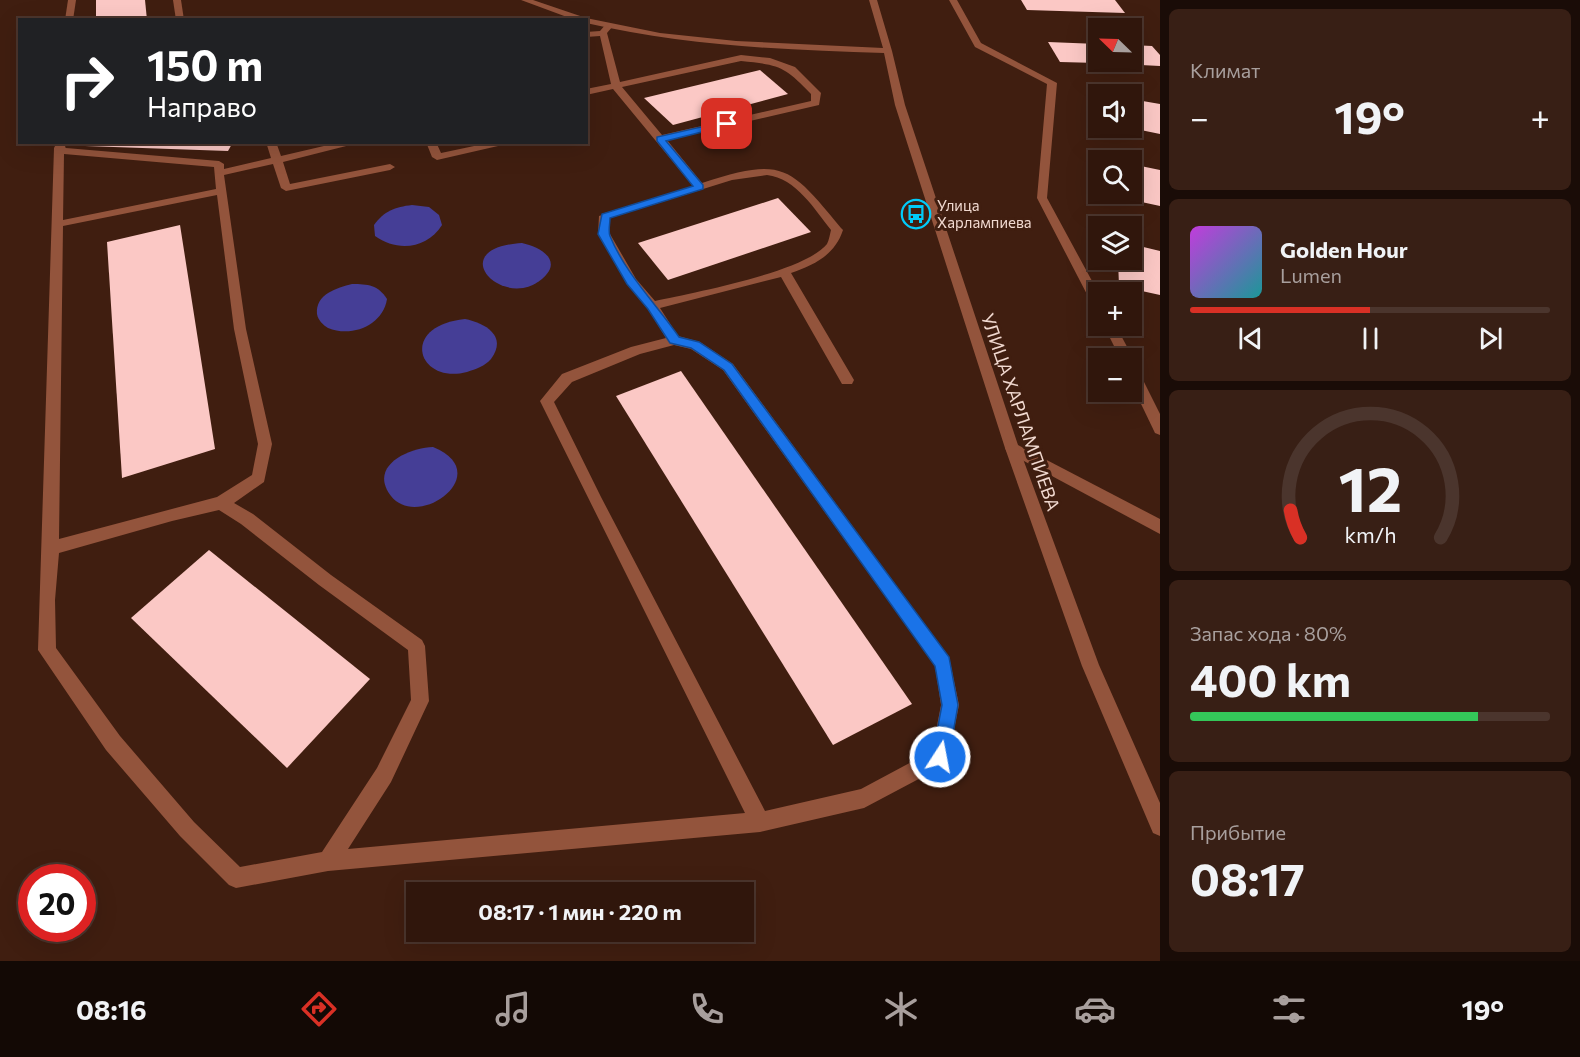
<!DOCTYPE html>
<html lang="ru">
<meta charset="utf-8">
<style>
:root{--surface:#30160c;--page:#381f15;--text:#f1f3f6;--muted:#a89f9d;--line:#4b352d;--accent:#d93025}
body{margin:0;font-family:Commissioner,sans-serif;background:var(--page);color:var(--text);height:100vh;display:flex;flex-direction:column;font-size:22px;white-space:nowrap}
*{box-sizing:border-box;margin:0}
p{font-size:20px;color:var(--muted)}
.icon{flex:none;width:33px;height:33px;fill:none;stroke:currentColor;stroke-width:2;stroke-linecap:round;stroke-linejoin:round}
.map{position:relative;flex:1;overflow:hidden}
.side{display:flex;flex-direction:column;gap:9px;padding:9px;background:#1a0c07;width:420px}
.side>*{flex:none}
.guide{position:absolute;left:18px;top:18px;width:570px;height:126px;border-radius:0px;box-shadow:0 6px 24px #0002,0 0 0 2px var(--line);background:#202124;color:#fff;overflow:hidden}
.needle{width:39px;rotate:293deg}
.controls{position:absolute;left:1088px;top:18px;display:grid;gap:12px}
.controls a{display:grid;place-items:center;width:54px;height:54px;border-radius:0px;background:var(--surface);box-shadow:0 6px 24px #0002,0 0 0 2px var(--line);font-size:30px}
.speed{position:absolute;left:18px;top:864px;display:flex;gap:12px;font-size:30px;font-weight:700;text-align:center}
.speed>*{display:grid;place-content:center;width:78px;height:78px;border-radius:50%;background:var(--surface);box-shadow:0 6px 24px #0002,0 0 0 2px var(--line);line-height:1}
.speed .limit{border:9px solid #d22;background:#fff;color:#111}
.pin{position:absolute;display:grid;place-items:center;width:51px;height:51px;color:#fff;margin:-26px;border-radius:12px;box-shadow:0 3px 9px #0006}
.me{position:absolute;width:66px;margin:-33px;rotate:11deg;stroke-linejoin:round;filter:drop-shadow(0 0 4px #0008)}
.turn{display:flex;align-items:center;gap:21px;height:126px;padding:0 30px;font-size:27px}
.turn .icon{width:78px;height:78px;stroke-width:2.5}
.turn b{display:block;font-size:42px;line-height:51px}
.big{font-size:45px;font-weight:700;line-height:1.1}
.side .tile{flex:1;display:flex;flex-direction:column;justify-content:center;gap:9px;min-width:0;padding:0 21px;border-radius:9px;background:var(--page)}
.side .dial{align-items:center;gap:0}
.dial svg{height:156px;overflow:visible;fill:none;stroke:var(--line);stroke-width:7;stroke-linecap:round;text-anchor:middle}
.dial text{fill:var(--text);stroke:none}
.song{display:flex;align-items:center;gap:18px}
.cover{width:72px;height:72px;border-radius:9px;background:linear-gradient(135deg,hsl(290 70% 55%),hsl(180 70% 35%))}
.played{height:6px;border-radius:3px;background:linear-gradient(90deg,var(--accent) 50%,var(--line) 50%)}
.keys{display:flex;justify-content:space-around;direction:ltr}
.heat{display:flex;justify-content:space-between;align-items:center;font-size:33px;direction:ltr}
.charge{height:9px;border-radius:4px;background:linear-gradient(90deg,#34c759 80%,var(--line) 0)}
.trip{position:absolute;left:406px;top:882px;width:348px;height:60px;border-radius:0px;background:var(--surface);box-shadow:0 6px 24px #0002,0 0 0 2px var(--line);font-weight:700;line-height:60px;text-align:center}
.tab-bar{display:flex;height:96px;justify-content:space-around;align-items:center;background:#130905;color:var(--muted)}
.tab-bar .icon{width:42px;height:42px}
.tab-bar .selected{color:var(--accent)}
.tab-bar b{font-size:27px;color:var(--text)}
main{display:flex;flex:1;min-height:0}
.map>svg:first-child{display:block}
.green{fill:#453e96}
.building{fill:#fbc8c5}
.lines{fill:none;stroke-linecap:round;stroke-linejoin:round}
.lane{fill:#93543c;fill-rule:evenodd}
.street{fill:#93543c;fill-rule:evenodd}
.route{fill:#1a73e8;stroke:#114b97;stroke-width:1.5}
.labels{text-anchor:middle;dominant-baseline:central;stroke-width:6;stroke-linejoin:round;paint-order:stroke}
.far-poi-label{font-size:15px;fill:#f1d9d0;stroke:#401e10;text-anchor:start}
.street-label{font-size:18px;fill:#f1d9d0;stroke:#401e10}
</style>
<main>
<div class="map">
<svg width="1160" height="961" viewBox="0 0 1160 961">
<rect width="100%" height="100%" fill="#401e10"/>
<g class="green">
<path d="M412 205 429 207 439 215 442 225C427 249 397 252 375 236L374 225C384 211 395 207 412 205Z"/>
<path d="M522 243C540 247 564 260 542 279 503 312 442 248 522 243Z"/>
<path d="M352 284C368 284 378 285 387 299 383 325 352 338 328 328 323 325 318 320 317 314 315 294 337 288 352 284Z"/>
<path d="M465 319C485 323 508 336 491 359 485 366 476 369 467 372 418 385 398 326 465 319Z"/>
<path d="M433 447C497 473 418 531 391 496 368 466 408 448 433 447Z"/>
</g>
<g class="building">
<polygon points="96,0 145,0 147,20 96,20"/>
<polygon points="1021,0 1115,0 1125,13 1027,10"/>
<polygon points="1048,42 1098,44 1098,63 1060,62"/>
<polygon points="1131,45 1152,46 1160,55 1160,66 1102,63 1102,62 1131,62"/>
<polygon points="760,70 788,94 673,125 644,98"/>
<polygon points="1131,99 1160,104 1160,134 1131,128"/>
<polygon points="88,142 233,142 228,151 85,146"/>
<polygon points="1131,164 1160,170 1160,206 1123,198 1123,194 1131,194"/>
<polygon points="778,198 811,232 668,280 638,243"/>
<polygon points="180,225 215,449 122,478 107,242"/>
<polygon points="1131,244 1160,251 1160,295 1119,286 1118,260 1131,260"/>
<polygon points="681,371 912,704 833,745 616,396"/>
<polygon points="209,550 370,679 287,768 131,618"/>
</g>
<g class="lines">
<g class="lane">
<polygon points="68,0 76,0 73,20 65,20"/>
<polygon points="173,0 181,0 184,20 176,20"/>
<polygon points="949,0 957,0 981,43 1057,83 1047,198 1098,292 1098,308 1092,304 1037,198 1047,84 975,47"/>
<path d="M606 24 613 26 607 33 620 82 741 55 770 58 795 67 821 93 819 105 667 140 702 183C783 157 789 165 841 228L843 230C835 255 814 265 791 273L854 380 852 384H842L781 277 660 308 678 336 700 342 733 364 949 657 959 705 947 764 864 808 760 832 328 871 236 888 229 885 180 836 106 750 38 650 54 148 57 142H67L65 147 66 148 219 161 224 164V169L271 158 266 142H276L281 156 341 142H362L283 162 290 184 390 164 395 167 390 170 286 191 281 188 273 164 224 175 246 329 272 444 264 482 234 503 253 514 331 575 422 640 425 646 429 701 391 782 348 849 745 813 540 401 562 374 631 347 666 338 648 309 627 284 598 234 599 216 693 186 613 89 586 95V89L611 84 600 36 586 37V32L600 31ZM741 61C780 65 784 66 811 94V101L662 135 622 87ZM64 154 214 167 216 189 63 220ZM767 175C796 178 815 210 831 230 830 234 829 240 827 244 805 272 692 293 655 301L636 279 610 234V218L732 180ZM217 195 234 329 258 444 252 475 217 497 59 539 63 226ZM674 345 691 349 723 370 935 666 941 705 932 751 861 789 765 811 601 497 554 402 572 382 640 354ZM219 510 241 524 319 585 408 650 411 700 377 768 322 852 240 867 194 822 120 736 56 648 55 600 59 553 172 521Z"/>
<polygon points="426,142 436,142 441,153 493,142 515,142 437,160 432,157"/>
<polygon points="1104,326 1116,326 1133,358 1131,361 1131,358 1120,358"/>
<polygon points="1131,364 1136,366 1160,414 1160,435 1155,433 1131,383"/>
<polygon points="1012,442 1160,519 1160,534 1007,452 1005,448 1007,444"/>
</g>
<path class="street" d="M521 0H533L586 18 660 33 736 41 883 48 869 0H877L892 51 905 105 1019 448 1099 665 1160 803V836L1153 833 1082 666 1005 448 895 105 884 53C784 50 685 46 586 23V20H575Z"/>
</g>
<path class="route" d="M727 121 731 124 730 125 666 141 703 185V189L610 218C610 224 608 231 610 236 625 273 656 304 679 337L699 342 732 364 949 657 958 705 949 757 946 763 940 766 934 763 932 757 942 705 935 666 724 370 691 348 670 343 648 309 627 284 598 234 602 214 693 186 657 141V137Z"/>
<defs>
<g id="bus-ring" transform="scale(1.5)"><circle r="9.5" fill="#401e10" stroke="#01cbf9" stroke-width="1.5"/><path d="M-5-6H5V4H4V6H2V4H-2V6H-4V4H-5ZM-3.5-4V0h7V-4ZM-3.5 1.2v1.5H-2V1.2ZM2 1.2v1.5H3.5V1.2Z" fill="#01cbf9"/></g>
</defs>
<g fill-rule="evenodd">
<use href="#bus-ring" x="916" y="214"/>
</g>
<g class="labels">
<g class="far-poi-label">
<text x="937" y="205">Улица<tspan x="937" dy="17">Харлампиева</tspan></text>
</g>
<g class="street-label">
<text transform="translate(1021 412) rotate(71)">УЛИЦА ХАРЛАМПИЕВА</text>
</g>
</g>
</svg>
<div class="controls">
<a><svg class="needle" viewBox="-14 -14 28 28"><path d="M0-13l5 13h-10z" fill="#e53935"/><path d="M0 13l5-13h-10z" fill="#a89f9d"/></svg></a>
<a><svg class="icon" aria-label="sound" viewBox="0 0 24 24"><path d="M4 9h4l5-4v14l-5-4H4zM17 9q2 3 0 6"/></svg></a>
<a><svg class="icon" aria-label="search" viewBox="0 0 24 24"><circle cx="10" cy="10" r="6"/><path d="M15 15l6 6"/></svg></a>
<a><svg class="icon" aria-label="layers" viewBox="0 0 24 24"><path d="M12 4l9 5-9 5-9-5zM3 14l9 5 9-5"/></svg></a>
<a>+</a>
<a>−</a>
</div>
<div class="speed"><div class="limit">20</div></div>
<div class="pin" style="left:727px;top:124px;background:#d93025"><svg class="icon" aria-label="arrive" viewBox="0 0 24 24"><path d="M6 21V4h12l-3 4 3 4H6"/></svg></div>
<svg class="me" style="left:940px;top:757px" viewBox="-20 -20 40 40"><circle r="17" fill="#1a73e8" stroke="#fff" stroke-width="3"/><path d="M0-11L8 9 0 5-8 9z" fill="#fff"/></svg>
<div class="trip">08:17 · 1 мин · 220 m</div>
<div class="guide">
<div class="turn"><svg class="icon" aria-label="right" viewBox="0 0 24 24"><path d="M7 20v-9h11M14 6l5 5-5 5"/></svg><div><b>150 m</b>Направо</div></div>
</div>
</div>
<section class="side">
<div class="tile"><p>Климат</p>
<div class="heat"><a>−</a><b class="big">19°</b><a>+</a></div>
</div>
<div class="tile">
<div class="song"><i class="cover"></i><div><b>Golden Hour</b><p>Lumen</p></div></div>
<div class="played"></div>
<div class="keys"><svg class="icon" aria-label="previous" viewBox="0 0 24 24"><path d="M18 5L8 12l10 7zM5 5v14"/></svg><svg class="icon" aria-label="pause" viewBox="0 0 24 24"><path d="M8 5v14M16 5v14"/></svg><svg class="icon" aria-label="next" viewBox="0 0 24 24"><path d="M6 5l10 7-10 7zM19 5v14"/></svg></div>
</div>
<div class="tile dial"><svg viewBox="0 0 100 80">
<path d="M14 69A42 42 0 1 1 86 69"/>
<path d="M14 69A42 42 0 0 1 9 55" stroke="#d93025"/>
<text x="50" y="56" font-size="32" font-weight="700">12</text>
<text x="50" y="72" font-size="11">km/h</text>
</svg></div>
<div class="tile"><p>Запас хода · 80%</p><b class="big">400 km</b><div class="charge"></div></div>
<div class="tile"><p>Прибытие</p><b class="big">08:17</b></div>
</section>
</main>
<nav class="tab-bar">
<b>08:16</b>
<svg class="icon selected" aria-label="directions" viewBox="0 0 24 24"><path d="M12 3l9 9-9 9-9-9zM9 14v-3h6M13 9l2 2-2 2"/></svg>
<svg class="icon" aria-label="music" viewBox="0 0 24 24"><path d="M9 18V5l10-2v13"/><circle cx="6" cy="18" r="3"/><circle cx="16" cy="16" r="3"/></svg>
<svg class="icon" aria-label="phone" viewBox="0 0 24 24"><path d="M5 4h4l2 5-3 2q2 4 5 5l2-3 5 2v4C11 20 4 13 5 4z"/></svg>
<svg class="icon" aria-label="climate" viewBox="0 0 24 24"><path d="M12 3v18M4 7l16 10M4 17L20 7"/></svg>
<svg class="icon" aria-label="car" viewBox="0 0 24 24"><path d="M5 17H2v-5l4-1 3-4h7l3 4 3 1v5h-3M9 17h6M6 11h13"/><circle cx="7" cy="17" r="2"/><circle cx="17" cy="17" r="2"/></svg>
<svg class="icon" aria-label="filters" viewBox="0 0 24 24"><path d="M4 7h16M4 17h16"/><circle cx="9" cy="7" r="2"/><circle cx="15" cy="17" r="2"/></svg>
<b>19°</b>
</nav>
